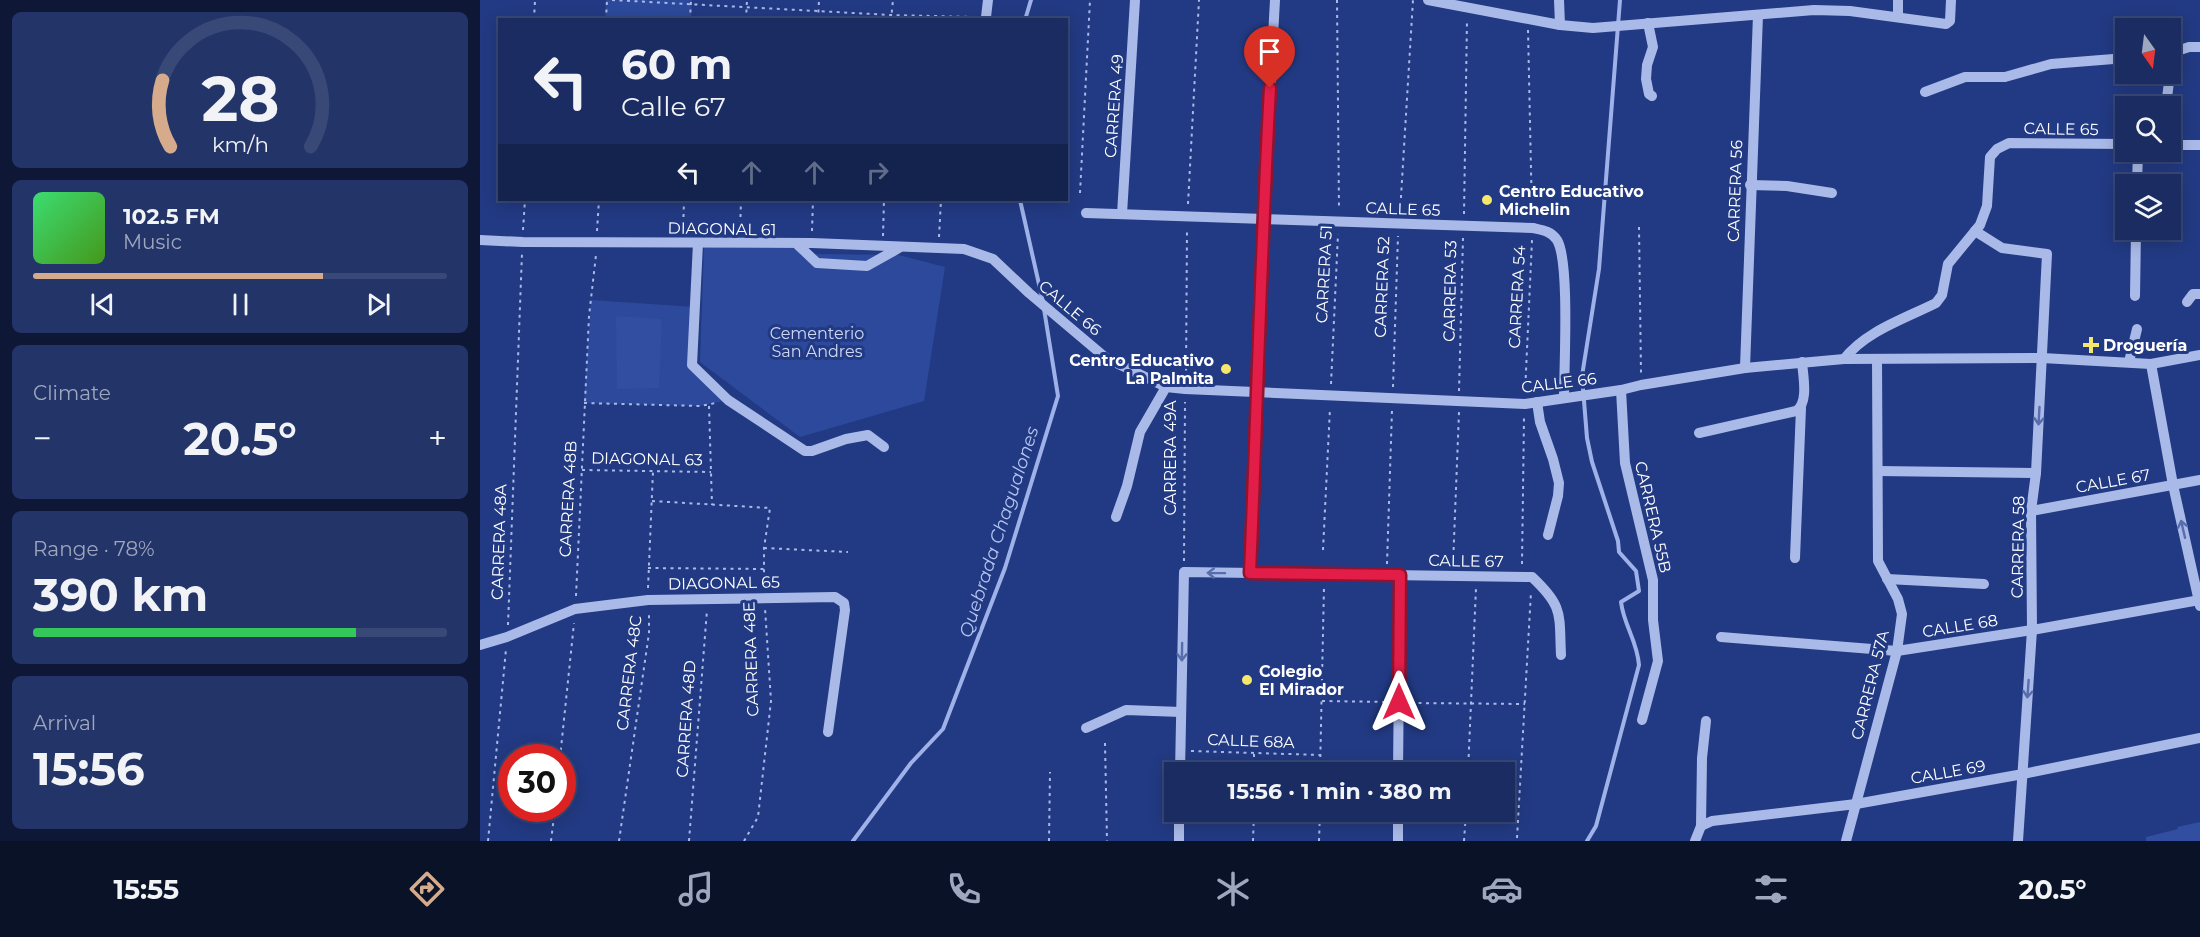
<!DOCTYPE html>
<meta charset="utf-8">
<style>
:root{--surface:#1a2c62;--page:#233468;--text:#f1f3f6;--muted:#9fa7be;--line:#384877;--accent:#d6ab8b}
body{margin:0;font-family:Montserrat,sans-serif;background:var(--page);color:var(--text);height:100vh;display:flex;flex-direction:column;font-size:22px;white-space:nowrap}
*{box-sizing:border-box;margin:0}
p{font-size:20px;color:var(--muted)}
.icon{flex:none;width:33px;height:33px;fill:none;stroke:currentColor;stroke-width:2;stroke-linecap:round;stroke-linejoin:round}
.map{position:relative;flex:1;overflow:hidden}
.details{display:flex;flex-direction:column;gap:12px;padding:12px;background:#0e1836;width:480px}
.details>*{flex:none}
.guide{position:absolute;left:18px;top:18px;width:570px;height:183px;border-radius:0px;box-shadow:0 3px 15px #0003,0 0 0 2px var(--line);background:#1a2c62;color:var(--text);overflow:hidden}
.needle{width:39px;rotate:166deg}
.controls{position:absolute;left:1635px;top:18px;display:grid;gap:12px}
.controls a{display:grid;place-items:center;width:66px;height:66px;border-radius:0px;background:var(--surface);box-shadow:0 3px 15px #0003,0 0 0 2px var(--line);font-size:30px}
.speed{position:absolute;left:18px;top:744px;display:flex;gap:12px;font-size:30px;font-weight:700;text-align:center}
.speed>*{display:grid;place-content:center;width:78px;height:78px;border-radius:50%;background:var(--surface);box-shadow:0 3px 15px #0003,0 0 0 2px var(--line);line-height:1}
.speed .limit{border:9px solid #d22;background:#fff;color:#111}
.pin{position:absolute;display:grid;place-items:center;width:51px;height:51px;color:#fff;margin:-62px -26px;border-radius:50% 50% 50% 0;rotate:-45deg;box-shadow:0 0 6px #0007}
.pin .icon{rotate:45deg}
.me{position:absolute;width:66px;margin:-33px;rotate:0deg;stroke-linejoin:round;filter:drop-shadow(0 0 4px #0008)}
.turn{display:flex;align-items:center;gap:21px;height:126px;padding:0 24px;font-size:27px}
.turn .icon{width:78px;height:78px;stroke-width:2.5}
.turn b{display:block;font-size:42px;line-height:51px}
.lanes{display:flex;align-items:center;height:57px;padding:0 24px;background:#0003;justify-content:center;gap:30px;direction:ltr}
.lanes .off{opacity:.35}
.big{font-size:45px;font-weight:700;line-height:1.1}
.details .widget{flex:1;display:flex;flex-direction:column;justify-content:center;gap:9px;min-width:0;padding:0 21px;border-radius:9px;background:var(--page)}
.details .dial{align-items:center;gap:0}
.dial svg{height:156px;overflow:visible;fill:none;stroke:var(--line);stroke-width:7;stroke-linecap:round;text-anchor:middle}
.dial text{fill:var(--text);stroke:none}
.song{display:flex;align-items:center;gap:18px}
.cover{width:72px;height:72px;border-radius:9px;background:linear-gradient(135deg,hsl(140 70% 55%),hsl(100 70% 35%))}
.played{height:6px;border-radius:3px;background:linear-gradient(90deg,var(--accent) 70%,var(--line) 70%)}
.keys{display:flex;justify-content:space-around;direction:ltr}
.heat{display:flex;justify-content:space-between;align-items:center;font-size:33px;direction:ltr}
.charge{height:9px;border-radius:4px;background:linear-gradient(90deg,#34c759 78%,var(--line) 0)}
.trip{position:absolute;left:684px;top:762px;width:351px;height:60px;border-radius:0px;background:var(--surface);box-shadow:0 3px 15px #0003,0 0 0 2px var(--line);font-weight:700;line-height:60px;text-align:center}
.menu{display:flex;height:96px;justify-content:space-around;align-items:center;background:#0a1227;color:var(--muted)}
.menu .icon{width:42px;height:42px}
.menu .active{color:var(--accent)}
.menu b{font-size:27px;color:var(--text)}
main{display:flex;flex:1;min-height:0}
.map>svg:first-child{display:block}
.green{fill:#2c499b}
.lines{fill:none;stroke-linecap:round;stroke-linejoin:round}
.stream{stroke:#9eb2e9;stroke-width:4}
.building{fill:#324ea0}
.path{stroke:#aabae8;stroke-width:2;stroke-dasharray:3 4.5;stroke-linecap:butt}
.minor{stroke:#aabae8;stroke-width:10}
.oneway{stroke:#586dab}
.route-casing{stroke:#92132f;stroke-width:15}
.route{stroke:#e11d48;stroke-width:10}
.poi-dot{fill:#f4e76c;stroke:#223a83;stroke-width:2}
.labels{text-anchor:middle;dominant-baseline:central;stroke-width:6;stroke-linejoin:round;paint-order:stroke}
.street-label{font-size:16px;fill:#fff;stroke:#223a83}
.poi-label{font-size:16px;font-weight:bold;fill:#fff;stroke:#223a83;text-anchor:start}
.park-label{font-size:16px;fill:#ced8f6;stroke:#223a83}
.water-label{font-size:18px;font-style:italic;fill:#b5c5f0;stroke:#223a83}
</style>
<main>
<section class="details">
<div class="widget dial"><svg viewBox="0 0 100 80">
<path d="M14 69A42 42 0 1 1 86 69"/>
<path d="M14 69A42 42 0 0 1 10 35" stroke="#d6ab8b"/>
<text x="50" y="56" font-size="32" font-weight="700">28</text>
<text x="50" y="72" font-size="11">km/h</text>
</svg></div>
<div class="widget">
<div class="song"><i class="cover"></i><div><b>102.5 FM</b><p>Music</p></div></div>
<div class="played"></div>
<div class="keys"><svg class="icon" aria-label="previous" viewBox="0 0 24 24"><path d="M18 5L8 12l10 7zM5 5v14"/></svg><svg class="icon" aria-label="pause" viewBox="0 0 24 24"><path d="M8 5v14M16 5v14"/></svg><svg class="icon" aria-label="next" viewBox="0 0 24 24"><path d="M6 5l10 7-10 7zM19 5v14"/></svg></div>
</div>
<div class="widget"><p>Climate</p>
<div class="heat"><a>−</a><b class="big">20.5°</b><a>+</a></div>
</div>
<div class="widget"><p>Range · 78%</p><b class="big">390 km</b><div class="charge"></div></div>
<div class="widget"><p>Arrival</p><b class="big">15:56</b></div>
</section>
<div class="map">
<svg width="1720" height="841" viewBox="0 0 1720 841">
<rect width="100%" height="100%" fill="#223a83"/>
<g class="green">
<polygon points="126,0 212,0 211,19 125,19"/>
<polygon points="318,245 335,254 419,255 465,267 444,401 320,437 220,362 224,247"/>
<polygon points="111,300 215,307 212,365 248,400 220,406 104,403"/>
</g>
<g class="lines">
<g class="stream">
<polyline points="545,20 551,0"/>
<polyline points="540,200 563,302"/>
<polyline points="373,841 431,763 463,729 525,568 578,396 564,309"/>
<path d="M1107 841 1116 826 1159 665C1157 640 1144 626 1141 602L1159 591 1156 571 1139 552 1138 541 1112 462 1107 438 1102 376 1119 269 1140 0"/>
</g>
</g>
<g class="building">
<polygon points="136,316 182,319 179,388 137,389"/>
<polygon points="1720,822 1720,841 1666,841 1666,837 1698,829 1697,827"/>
</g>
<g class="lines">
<g class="path">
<polyline points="132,0 411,15 494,17"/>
<polyline points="857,0 859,210"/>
<polyline points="54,20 55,0"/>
<polyline points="126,20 127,0"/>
<polyline points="210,20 211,0"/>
<polyline points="266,20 267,0"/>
<polyline points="338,20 339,0"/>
<polyline points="411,20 413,0"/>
<polyline points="1048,30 1052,216"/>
<polyline points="600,193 610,0"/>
<polyline points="708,204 719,0"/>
<polyline points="920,213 933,0"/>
<polyline points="984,214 987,19"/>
<polyline points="1159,227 1161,373"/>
<polyline points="43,230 45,200"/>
<polyline points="117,231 119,200"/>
<polyline points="332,231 333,200"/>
<polyline points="203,232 204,200"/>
<polyline points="260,232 261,200"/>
<polyline points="403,236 404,200"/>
<polyline points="459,237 461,200"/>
<polyline points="706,378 707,228"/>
<polyline points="851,384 858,234"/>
<polyline points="913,387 918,236"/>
<polyline points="979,391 983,238"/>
<polyline points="1045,393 1052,240"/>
<polyline points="104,403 220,406 236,403"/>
<polyline points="229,406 232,505"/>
<polyline points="102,470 231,472"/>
<polyline points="172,501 290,508 284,548 284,588"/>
<polyline points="284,548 368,552"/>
<polyline points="843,550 850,408"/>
<polyline points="704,561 705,402"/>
<polyline points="907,564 912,410"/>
<polyline points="1042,564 1044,417"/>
<polyline points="973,565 979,412"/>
<polyline points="168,568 284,569"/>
<polyline points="168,588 173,471"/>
<polyline points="96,596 109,316 116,255"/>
<polyline points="28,625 42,253"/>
<polyline points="842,701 907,702"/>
<polyline points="931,703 1045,704"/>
<polyline points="625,743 627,841"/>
<polyline points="711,751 840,755"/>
<polyline points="80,758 94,623"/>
<polyline points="774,772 774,754"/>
<polyline points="840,772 844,586"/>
<polyline points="988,772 996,588"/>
<polyline points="1037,838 1051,592"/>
<polyline points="8,841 26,649"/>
<polyline points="71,841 75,808"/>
<polyline points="139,841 169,633 169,611"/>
<polyline points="209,841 227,610"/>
<polyline points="264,841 278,817 291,701 285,608"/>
<polyline points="569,841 570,772"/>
<polyline points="773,841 774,812"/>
<polyline points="839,841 840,812"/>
<polyline points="984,841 986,812"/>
</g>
<g class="minor">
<polyline points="948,0 1080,25 1113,28 1334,10 1370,11 1466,24 1470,21 1471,0"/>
<polyline points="1079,0 1080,25"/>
<polyline points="506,17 508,0"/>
<polyline points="1418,17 1418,0"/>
<polyline points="1168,23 1173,47 1167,65 1166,79 1169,94 1172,96"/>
<polyline points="1690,67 1697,51 1709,47 1720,47"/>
<polyline points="1445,92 1485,77 1525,77 1571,64 1646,58"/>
<polyline points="1686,106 1690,74"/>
<polyline points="1690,145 1720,145"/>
<polyline points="1657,184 1658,152"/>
<polyline points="1270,185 1307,186 1352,193"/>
<path d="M606 213 1053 228C1062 230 1071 231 1077 240 1090 261 1084 368 1084 398"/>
<polyline points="642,214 655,0"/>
<polyline points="1495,231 1522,248 1567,254 1556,473 1551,511 1552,630 1538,841"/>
<polyline points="0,240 43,242 332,243 484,249 513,259 549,293 626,358 686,387 705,389 1045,404 1141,390 1161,385 1265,368 1364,359 1562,358 1671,364 1720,355"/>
<polyline points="218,243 212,365 248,400 325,451 332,451 366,439 388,435 404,447"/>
<polyline points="318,245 337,263 387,266 419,248"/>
<polyline points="1655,296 1656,230"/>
<polyline points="1707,302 1713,294 1720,294"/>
<path d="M1364 359C1386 331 1424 319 1456 303L1462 295 1468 264 1500 225 1507 206 1510 157 1517 149 1529 143 1646 144"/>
<polyline points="1649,362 1657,329"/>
<polyline points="1671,364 1693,485 1720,606"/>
<polyline points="1265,368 1278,15"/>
<polyline points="1141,390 1145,463 1173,580 1173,620 1178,661 1162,720"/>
<polyline points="1057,402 1060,422 1073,459 1079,483 1078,496 1068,535"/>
<path d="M1219 433 1316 411C1329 403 1323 376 1322 362"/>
<polyline points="1398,471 1556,473"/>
<polyline points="1551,511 1720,480"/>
<polyline points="636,517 647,486 660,432 686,387"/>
<polyline points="1315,558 1321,408"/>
<polyline points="770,573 778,393 783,219 795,0"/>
<polyline points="1407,579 1504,584"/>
<polyline points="1241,637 1417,651 1552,630 1720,600"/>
<polyline points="0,645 27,637 95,609 168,600 355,597 364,603 365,610 348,732"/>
<polyline points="606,728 646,710 701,712"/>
<path d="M700 772 704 572 1052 577C1084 607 1079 614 1081 655"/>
<polyline points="918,772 920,575"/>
<polyline points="1221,826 1232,821 1376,804 1543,774 1720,738"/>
<polyline points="699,841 699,812"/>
<polyline points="918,841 918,812"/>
<polyline points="1215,841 1221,826 1222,758 1226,721"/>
<polyline points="1366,841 1417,651 1422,614 1418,599 1398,561 1397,359"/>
</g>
</g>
<defs><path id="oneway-shaft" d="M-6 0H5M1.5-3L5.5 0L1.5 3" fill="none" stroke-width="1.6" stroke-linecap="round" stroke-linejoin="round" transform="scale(1.5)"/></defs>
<g class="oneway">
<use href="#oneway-shaft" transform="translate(1559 416) rotate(93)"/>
<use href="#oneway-shaft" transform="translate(1703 529) rotate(-103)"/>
<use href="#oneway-shaft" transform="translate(736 573) rotate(-179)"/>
<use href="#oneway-shaft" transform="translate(702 652) rotate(91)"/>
<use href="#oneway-shaft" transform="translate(1548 689) rotate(94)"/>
</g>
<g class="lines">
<g class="route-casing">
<path id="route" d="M790 88C781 249 777 411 770 573L920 575 919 702"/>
</g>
<use href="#route" class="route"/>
</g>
<g class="poi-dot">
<circle cx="1007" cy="200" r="6"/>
<path d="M1608 336h6v6h6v6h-6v6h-6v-6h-6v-6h6z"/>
<circle cx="746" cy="369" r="6"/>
<circle cx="767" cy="680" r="6"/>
</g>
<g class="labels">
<g class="street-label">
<text transform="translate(634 106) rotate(-86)">CARRERA 49</text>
<text transform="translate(1581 129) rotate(1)">CALLE 65</text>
<text transform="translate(1255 191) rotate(-88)">CARRERA 56</text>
<text transform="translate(923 209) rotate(2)">CALLE 65</text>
<text transform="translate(242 229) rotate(1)">DIAGONAL 61</text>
<text transform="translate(844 274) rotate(-87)">CARRERA 51</text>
<text transform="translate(902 287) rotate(-88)">CARRERA 52</text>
<text transform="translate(970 291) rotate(-89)">CARRERA 53</text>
<text transform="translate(1037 297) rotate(-87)">CARRERA 54</text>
<text transform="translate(590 308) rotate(40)">CALLE 66</text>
<text transform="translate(1079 383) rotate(-7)">CALLE 66</text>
<text transform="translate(690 458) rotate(-90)">CARRERA 49A</text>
<text transform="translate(167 459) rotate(1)">DIAGONAL 63</text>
<text transform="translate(1633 481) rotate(-10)">CALLE 67</text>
<text transform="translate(88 499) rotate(-87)">CARRERA 48B</text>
<text transform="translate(1173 517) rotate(77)">CARRERA 55B</text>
<text transform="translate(19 542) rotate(-88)">CARRERA 48A</text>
<text transform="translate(1538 547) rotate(-89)">CARRERA 58</text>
<text transform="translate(986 561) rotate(1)">CALLE 67</text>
<text transform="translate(244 583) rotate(-1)">DIAGONAL 65</text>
<text transform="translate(1480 626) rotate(-9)">CALLE 68</text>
<text transform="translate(271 659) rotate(-92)">CARRERA 48E</text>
<text transform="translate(149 673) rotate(-83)">CARRERA 48C</text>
<text transform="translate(1390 685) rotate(-76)">CARRERA 57A</text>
<text transform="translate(206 719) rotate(-86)">CARRERA 48D</text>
<text transform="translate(771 741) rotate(2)">CALLE 68A</text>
<text transform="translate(1468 772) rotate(-10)">CALLE 69</text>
</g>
<g class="poi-label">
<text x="1019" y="191">Centro Educativo<tspan x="1019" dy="18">Michelin</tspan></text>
<text x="1623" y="345">Droguería</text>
<text x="734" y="360" text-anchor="end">Centro Educativo<tspan x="734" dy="18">La Palmita</tspan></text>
<text x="779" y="671">Colegio<tspan x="779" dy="18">El Mirador</tspan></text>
</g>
<g class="park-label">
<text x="337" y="333">Cementerio<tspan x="337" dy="18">San Andres</tspan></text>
</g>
<g class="water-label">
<text transform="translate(519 532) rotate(-72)">Quebrada Chagualones</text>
</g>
</g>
</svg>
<div class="controls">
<a><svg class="needle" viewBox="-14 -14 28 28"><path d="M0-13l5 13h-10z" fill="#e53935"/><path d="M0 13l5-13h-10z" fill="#9fa7be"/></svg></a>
<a><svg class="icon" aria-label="search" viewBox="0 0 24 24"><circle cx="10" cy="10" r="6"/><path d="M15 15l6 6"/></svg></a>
<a><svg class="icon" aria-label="layers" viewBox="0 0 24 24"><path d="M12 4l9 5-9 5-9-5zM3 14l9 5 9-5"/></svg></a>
</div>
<div class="speed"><div class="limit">30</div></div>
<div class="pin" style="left:790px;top:88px;background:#d93025"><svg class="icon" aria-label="arrive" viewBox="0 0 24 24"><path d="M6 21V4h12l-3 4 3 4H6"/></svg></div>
<svg class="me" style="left:919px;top:702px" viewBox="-20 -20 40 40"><path d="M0-17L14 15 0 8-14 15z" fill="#e11d48" stroke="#fff" stroke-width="4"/></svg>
<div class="trip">15:56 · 1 min · 380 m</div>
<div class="guide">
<div class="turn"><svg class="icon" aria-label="left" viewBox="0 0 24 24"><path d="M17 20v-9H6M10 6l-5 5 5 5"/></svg><div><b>60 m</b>Calle 67</div></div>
<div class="lanes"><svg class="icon" aria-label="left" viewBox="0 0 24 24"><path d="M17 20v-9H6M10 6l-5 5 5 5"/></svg><svg class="icon off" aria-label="ahead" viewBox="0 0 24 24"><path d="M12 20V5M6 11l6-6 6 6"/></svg><svg class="icon off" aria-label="ahead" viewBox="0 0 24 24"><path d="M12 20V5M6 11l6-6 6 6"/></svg><svg class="icon off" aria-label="right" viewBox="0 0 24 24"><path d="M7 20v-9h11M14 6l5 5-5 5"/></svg></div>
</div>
</div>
</main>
<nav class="menu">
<b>15:55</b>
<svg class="icon active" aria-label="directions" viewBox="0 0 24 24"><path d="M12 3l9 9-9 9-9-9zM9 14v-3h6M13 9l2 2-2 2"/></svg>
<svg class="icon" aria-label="music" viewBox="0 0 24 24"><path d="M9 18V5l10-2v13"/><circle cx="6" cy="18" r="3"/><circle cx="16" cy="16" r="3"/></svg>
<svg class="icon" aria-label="phone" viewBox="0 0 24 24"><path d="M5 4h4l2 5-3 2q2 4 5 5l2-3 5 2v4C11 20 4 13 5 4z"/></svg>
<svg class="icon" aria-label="climate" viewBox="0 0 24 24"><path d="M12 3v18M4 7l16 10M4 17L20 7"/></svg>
<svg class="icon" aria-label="car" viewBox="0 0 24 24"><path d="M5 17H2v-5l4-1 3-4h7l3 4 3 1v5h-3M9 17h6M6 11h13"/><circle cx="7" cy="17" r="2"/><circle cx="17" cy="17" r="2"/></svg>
<svg class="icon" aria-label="filters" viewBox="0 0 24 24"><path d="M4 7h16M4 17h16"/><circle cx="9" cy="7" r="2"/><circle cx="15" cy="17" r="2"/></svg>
<b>20.5°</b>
</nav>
